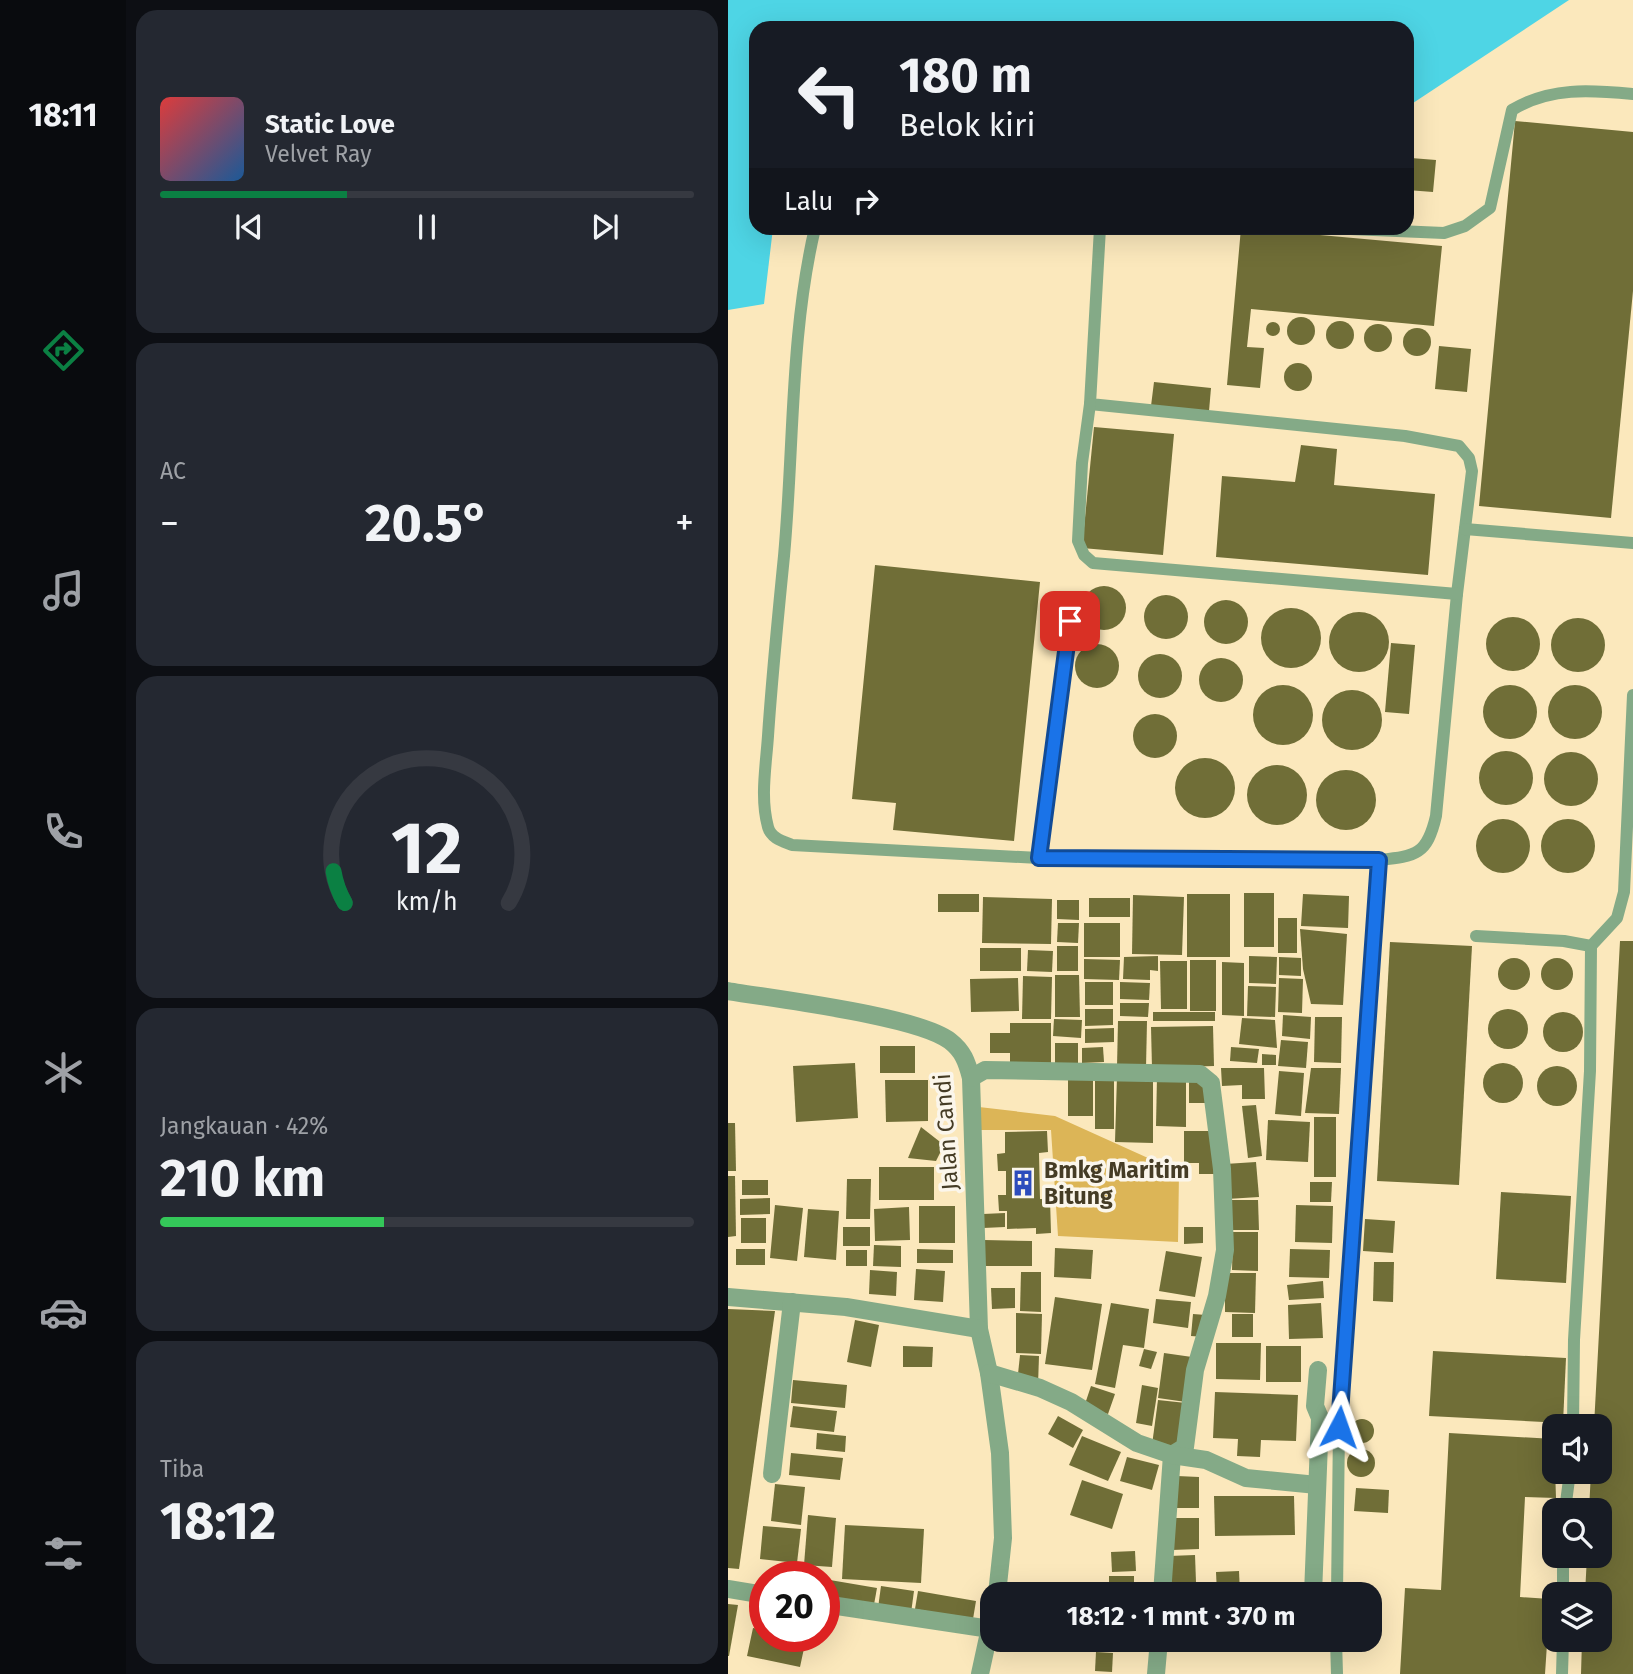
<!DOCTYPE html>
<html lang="id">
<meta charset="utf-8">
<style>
:root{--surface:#171b24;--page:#242831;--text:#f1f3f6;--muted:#9ea1a6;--line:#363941;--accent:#0b8043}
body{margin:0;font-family:"Fira Sans",sans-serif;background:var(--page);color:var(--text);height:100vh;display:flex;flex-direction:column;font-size:26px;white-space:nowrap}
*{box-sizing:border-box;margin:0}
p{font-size:23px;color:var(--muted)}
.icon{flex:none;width:38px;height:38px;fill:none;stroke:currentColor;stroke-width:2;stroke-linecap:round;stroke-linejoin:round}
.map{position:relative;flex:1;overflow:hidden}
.sheet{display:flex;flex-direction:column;gap:10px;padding:10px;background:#0d0f14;width:602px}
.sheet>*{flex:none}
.top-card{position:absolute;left:21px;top:21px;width:665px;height:214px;border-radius:21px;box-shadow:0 7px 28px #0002;background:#171b24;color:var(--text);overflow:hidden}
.buttons{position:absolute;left:814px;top:1414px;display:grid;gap:14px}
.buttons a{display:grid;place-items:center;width:70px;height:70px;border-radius:14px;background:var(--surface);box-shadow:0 7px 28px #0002;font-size:35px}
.speed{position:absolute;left:21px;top:1561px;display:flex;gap:14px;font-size:35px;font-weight:700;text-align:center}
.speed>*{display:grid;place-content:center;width:91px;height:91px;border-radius:50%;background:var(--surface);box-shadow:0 7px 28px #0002;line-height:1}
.speed .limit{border:10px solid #d22;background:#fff;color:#111}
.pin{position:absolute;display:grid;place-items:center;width:60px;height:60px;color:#fff;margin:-30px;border-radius:14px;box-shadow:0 4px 10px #0006}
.me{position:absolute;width:77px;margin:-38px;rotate:4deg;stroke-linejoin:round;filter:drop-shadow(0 0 5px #0008)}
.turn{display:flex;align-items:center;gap:24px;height:147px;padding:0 35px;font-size:32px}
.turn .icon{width:91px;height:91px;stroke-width:2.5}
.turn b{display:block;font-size:49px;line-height:60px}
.then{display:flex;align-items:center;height:66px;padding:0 35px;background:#0003;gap:14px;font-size:26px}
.big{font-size:52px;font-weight:700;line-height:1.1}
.sheet .tile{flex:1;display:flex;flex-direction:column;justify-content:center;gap:10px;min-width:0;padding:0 24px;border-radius:21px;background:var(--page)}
.sheet .dial{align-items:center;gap:0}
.dial svg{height:182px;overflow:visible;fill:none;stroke:var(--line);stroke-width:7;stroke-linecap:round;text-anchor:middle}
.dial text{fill:var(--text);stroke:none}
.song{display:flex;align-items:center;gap:21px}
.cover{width:84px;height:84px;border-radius:10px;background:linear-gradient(135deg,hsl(0 70% 55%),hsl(210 70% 35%))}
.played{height:7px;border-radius:4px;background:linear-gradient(90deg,var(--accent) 35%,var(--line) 35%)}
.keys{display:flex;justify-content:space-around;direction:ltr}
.heat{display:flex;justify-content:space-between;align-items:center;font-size:38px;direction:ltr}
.charge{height:10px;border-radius:5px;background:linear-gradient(90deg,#34c759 42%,var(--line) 0)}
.trip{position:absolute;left:252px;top:1582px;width:402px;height:70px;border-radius:21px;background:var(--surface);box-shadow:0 7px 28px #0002;font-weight:700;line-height:70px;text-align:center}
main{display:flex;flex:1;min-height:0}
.menu{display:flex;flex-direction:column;width:126px;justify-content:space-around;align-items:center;background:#090b0e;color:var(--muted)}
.menu .icon{width:49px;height:49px}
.menu .active{color:var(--accent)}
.menu b{font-size:32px;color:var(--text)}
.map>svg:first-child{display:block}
.green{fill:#dcb557}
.water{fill:#4ed5e5}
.building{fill:#706e37}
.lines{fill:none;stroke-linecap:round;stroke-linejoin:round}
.lane{stroke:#84aa87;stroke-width:12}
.street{stroke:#84aa87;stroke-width:18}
.route-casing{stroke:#114b97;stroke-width:18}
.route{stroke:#1a73e8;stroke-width:12}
.labels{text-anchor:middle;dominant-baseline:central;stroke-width:7;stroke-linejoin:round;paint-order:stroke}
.street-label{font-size:23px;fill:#453c25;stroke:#fbf6eb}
.poi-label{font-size:23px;font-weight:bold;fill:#453c25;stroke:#fbf6eb;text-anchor:start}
</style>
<main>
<nav class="menu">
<b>18:11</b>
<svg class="icon active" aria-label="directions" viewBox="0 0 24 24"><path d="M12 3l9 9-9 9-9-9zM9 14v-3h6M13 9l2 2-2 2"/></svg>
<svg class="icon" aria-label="music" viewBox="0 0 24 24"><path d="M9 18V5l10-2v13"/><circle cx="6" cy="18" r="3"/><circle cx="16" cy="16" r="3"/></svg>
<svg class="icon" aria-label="phone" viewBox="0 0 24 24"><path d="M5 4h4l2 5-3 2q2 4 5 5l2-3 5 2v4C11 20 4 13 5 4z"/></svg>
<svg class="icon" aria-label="climate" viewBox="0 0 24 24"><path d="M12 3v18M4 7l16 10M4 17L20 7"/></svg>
<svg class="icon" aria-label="car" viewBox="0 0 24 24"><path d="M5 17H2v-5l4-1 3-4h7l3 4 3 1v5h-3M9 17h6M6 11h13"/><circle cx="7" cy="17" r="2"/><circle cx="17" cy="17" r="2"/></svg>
<svg class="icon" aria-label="filters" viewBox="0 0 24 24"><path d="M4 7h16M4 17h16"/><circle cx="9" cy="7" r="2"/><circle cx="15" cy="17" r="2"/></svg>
</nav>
<section class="sheet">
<div class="tile">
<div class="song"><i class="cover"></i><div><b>Static Love</b><p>Velvet Ray</p></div></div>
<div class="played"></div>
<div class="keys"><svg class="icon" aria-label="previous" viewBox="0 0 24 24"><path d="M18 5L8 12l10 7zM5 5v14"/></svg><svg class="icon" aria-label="pause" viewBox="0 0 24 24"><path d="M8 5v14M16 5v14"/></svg><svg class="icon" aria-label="next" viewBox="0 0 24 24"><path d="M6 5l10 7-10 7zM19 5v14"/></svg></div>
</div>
<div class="tile"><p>AC</p>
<div class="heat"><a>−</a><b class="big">20.5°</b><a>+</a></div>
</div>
<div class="tile dial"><svg viewBox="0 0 100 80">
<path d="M14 69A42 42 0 1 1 86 69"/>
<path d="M14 69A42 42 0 0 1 9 55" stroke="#0b8043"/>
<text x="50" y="56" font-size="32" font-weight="700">12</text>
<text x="50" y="72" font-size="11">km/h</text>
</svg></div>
<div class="tile"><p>Jangkauan · 42%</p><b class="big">210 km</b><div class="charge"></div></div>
<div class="tile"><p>Tiba</p><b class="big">18:12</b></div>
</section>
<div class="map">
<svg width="905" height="1674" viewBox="0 0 905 1674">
<rect width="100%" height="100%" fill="#fbe8bc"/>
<polygon class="green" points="251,1107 327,1116 451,1172 450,1242 330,1236 323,1130 250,1130"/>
<polygon class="water" points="0,0 841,0 679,107 679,28 28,28 28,228 45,228 36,304 0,310"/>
<g class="building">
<polygon points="787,121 905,132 905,291 883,518 751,506"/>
<polygon points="679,151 683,152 683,158 708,160 705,192 679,190"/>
<polygon points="513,228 714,246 706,326 523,309 519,347 536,348 532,388 499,385"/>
<circle cx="573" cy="331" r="14"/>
<circle cx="612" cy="335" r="14"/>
<circle cx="545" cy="329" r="7"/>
<circle cx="650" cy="338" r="14"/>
<circle cx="689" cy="342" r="14"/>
<polygon points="711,346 743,349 739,392 707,389"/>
<circle cx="570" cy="377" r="14"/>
<polygon points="426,382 483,388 481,411 423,406"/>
<polygon points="366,427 446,434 435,555 354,548"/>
<polygon points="573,445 609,449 606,485 707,494 700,575 488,557 494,476 567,482"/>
<polygon points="147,565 312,582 286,841 165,830 168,803 124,799"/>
<circle cx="376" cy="608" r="22"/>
<circle cx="438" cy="617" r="22"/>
<circle cx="498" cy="622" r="22"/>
<circle cx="563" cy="638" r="30"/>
<circle cx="631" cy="642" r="30"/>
<circle cx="785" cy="644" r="27"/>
<circle cx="850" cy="645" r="27"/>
<polygon points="663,643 687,645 681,714 657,712"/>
<circle cx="369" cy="666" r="22"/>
<circle cx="432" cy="676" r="22"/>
<circle cx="493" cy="680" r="22"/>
<circle cx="555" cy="715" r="30"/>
<circle cx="847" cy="712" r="27"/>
<circle cx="782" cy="712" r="27"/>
<circle cx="624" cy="720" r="30"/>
<circle cx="427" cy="736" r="22"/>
<circle cx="778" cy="778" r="27"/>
<circle cx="843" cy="779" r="27"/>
<circle cx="477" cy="788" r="30"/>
<circle cx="549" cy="795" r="30"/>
<circle cx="618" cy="800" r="30"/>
<circle cx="840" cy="846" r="27"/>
<circle cx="775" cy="846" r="27"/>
<rect x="516" y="893" width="30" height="54"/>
<rect x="210" y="894" width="41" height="18"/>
<rect x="459" y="894" width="43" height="63"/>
<polygon points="575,894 621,896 620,928 573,926"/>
<polygon points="405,895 456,897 454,955 404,954"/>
<polygon points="255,897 324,899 323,944 254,943"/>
<rect x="361" y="898" width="41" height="19"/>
<polygon points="329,900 351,900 351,920 329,919"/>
<rect x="550" y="918" width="19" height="35"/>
<polygon points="330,923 351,923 350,943 329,942"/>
<rect x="356" y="923" width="36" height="34"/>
<polygon points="572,929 619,934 615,1005 583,1004 575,969"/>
<polygon points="892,941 905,941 905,1674 853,1674 854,1640 872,1640 872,1594 857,1594 859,1556 872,1556 872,1510 861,1510 863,1472 872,1472 872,1426 866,1426"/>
<polygon points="662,942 744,946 731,1185 649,1181"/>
<rect x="329" y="946" width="21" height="25"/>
<rect x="252" y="948" width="41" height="23"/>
<polygon points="300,950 325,951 324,972 299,971"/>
<polygon points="430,956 430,971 422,970 422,980 395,979 396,957"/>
<polygon points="521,956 549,957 548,984 521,983"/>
<polygon points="551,957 573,958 573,976 551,975"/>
<circle cx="829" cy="974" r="16"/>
<circle cx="786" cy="974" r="16"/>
<polygon points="356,959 392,960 391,980 356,979"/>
<rect x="462" y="960" width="26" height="51"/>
<polygon points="432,961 459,961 459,1009 433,1009"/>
<polygon points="494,962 516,963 516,1016 494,1015"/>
<polygon points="327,975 351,975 352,1017 327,1017"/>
<polygon points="295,976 324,977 323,1019 294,1019"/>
<polygon points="290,978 291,1011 243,1012 242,979"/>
<polygon points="551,978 575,979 574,1013 550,1012"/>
<rect x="357" y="982" width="28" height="23"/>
<polygon points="392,982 422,983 421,1000 392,999"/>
<polygon points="520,986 548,987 547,1017 519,1016"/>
<polygon points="392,1003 421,1003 420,1017 392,1016"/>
<circle cx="780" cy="1029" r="20"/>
<polygon points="357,1009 385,1009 385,1025 357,1026"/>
<circle cx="835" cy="1032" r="20"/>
<rect x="425" y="1012" width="62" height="9"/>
<polygon points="555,1015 583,1017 582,1039 554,1036"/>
<polygon points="587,1017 614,1017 613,1063 586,1062"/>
<polygon points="514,1018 547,1020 549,1048 511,1044"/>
<polygon points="326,1019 354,1020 353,1038 325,1036"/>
<polygon points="390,1021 419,1021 418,1068 389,1067"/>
<polygon points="282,1023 323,1023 323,1065 282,1065 282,1053 262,1053 262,1033 282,1033"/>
<polygon points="485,1026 486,1066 424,1068 423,1027"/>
<polygon points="386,1028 386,1042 357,1043 357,1029"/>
<polygon points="553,1040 580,1042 578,1068 550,1066"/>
<rect x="327" y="1043" width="23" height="21"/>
<rect x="152" y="1046" width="35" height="27"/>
<polygon points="375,1047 376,1062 354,1063 354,1048"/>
<polygon points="503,1047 531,1049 529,1063 502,1061"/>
<polygon points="534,1054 548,1055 548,1065 534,1065"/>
<circle cx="775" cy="1083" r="20"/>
<polygon points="127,1063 130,1118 68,1122 65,1066"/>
<circle cx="829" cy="1086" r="20"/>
<polygon points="493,1068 536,1068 537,1099 514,1099 514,1085 494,1086"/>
<polygon points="583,1068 613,1068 611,1114 577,1113"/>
<polygon points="551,1071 576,1073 573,1116 547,1114"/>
<rect x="340" y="1076" width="25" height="40"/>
<rect x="367" y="1076" width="19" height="53"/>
<polygon points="389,1076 425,1076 425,1143 387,1142"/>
<polygon points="429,1077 458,1077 458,1127 428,1126"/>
<rect x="461" y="1078" width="17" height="25"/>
<polygon points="157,1080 200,1080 200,1121 158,1122"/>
<polygon points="528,1105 534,1156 520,1158 514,1106"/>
<rect x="586" y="1117" width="22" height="60"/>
<polygon points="540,1120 582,1122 580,1162 538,1160"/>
<polygon points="0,1123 7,1123 8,1171 0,1171"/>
<polygon points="193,1127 216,1145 208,1161 180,1158"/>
<polygon points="319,1131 320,1152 311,1153 312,1199 322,1199 323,1233 308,1234 308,1228 279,1229 279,1211 271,1211 270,1195 278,1195 278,1171 270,1171 269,1154 277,1153 277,1132"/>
<polygon points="456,1131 490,1131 490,1174 471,1174 471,1163 456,1163"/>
<polygon points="528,1162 531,1197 499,1199 497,1164"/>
<rect x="151" y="1167" width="55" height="33"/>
<polygon points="0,1176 7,1176 8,1236 0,1237"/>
<polygon points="119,1179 143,1179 142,1219 118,1219"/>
<rect x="14" y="1180" width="26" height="15"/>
<polygon points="582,1182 604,1182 603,1202 582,1202"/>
<polygon points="773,1192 843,1196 838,1283 768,1279"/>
<polygon points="42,1198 42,1214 12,1215 12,1199"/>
<polygon points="498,1200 530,1200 531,1230 499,1230"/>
<polygon points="47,1205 75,1208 69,1261 42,1258"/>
<polygon points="568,1205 605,1206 604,1243 567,1242"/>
<rect x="191" y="1206" width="36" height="37"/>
<polygon points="181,1207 182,1240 147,1241 146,1209"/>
<polygon points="80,1209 111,1211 108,1260 76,1257"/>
<polygon points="277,1213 277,1227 255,1228 255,1214"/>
<rect x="13" y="1218" width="25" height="25"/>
<polygon points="637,1219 667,1221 665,1253 635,1251"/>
<rect x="115" y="1227" width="27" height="19"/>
<polygon points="456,1227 475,1227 475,1243 456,1244"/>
<polygon points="505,1232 530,1232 530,1271 504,1270"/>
<polygon points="256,1240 304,1241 304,1266 255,1266"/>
<polygon points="146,1245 173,1246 173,1267 145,1266"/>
<polygon points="327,1248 365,1250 363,1279 326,1277"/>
<rect x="8" y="1249" width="29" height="16"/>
<polygon points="189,1249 225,1250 225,1263 189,1263"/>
<polygon points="562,1249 602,1250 601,1278 561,1277"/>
<rect x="118" y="1250" width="21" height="16"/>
<polygon points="438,1251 474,1257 467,1297 431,1291"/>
<polygon points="646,1262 666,1262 665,1302 645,1301"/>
<polygon points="188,1269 217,1271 215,1302 186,1300"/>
<polygon points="142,1270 169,1272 168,1296 141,1294"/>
<polygon points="293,1272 313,1272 313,1312 292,1311"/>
<polygon points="497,1273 528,1273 527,1313 497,1312"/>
<polygon points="595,1281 596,1298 561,1300 559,1285"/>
<polygon points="263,1288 287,1288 287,1308 264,1309"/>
<polygon points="327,1297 374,1304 364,1370 317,1364"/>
<polygon points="428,1299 463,1302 460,1328 425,1323"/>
<polygon points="383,1303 421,1309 416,1348 395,1345 387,1388 367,1384"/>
<polygon points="593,1303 595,1338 561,1339 560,1305"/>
<polygon points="0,1309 47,1311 11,1569 0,1568"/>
<polygon points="288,1313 314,1314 313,1354 288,1353"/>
<polygon points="465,1314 478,1315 476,1337 463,1336"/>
<rect x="504" y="1314" width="21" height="23"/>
<polygon points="127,1320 151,1325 143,1367 119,1362"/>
<polygon points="488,1343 533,1343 532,1380 488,1379"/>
<polygon points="175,1346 205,1347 204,1367 175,1367"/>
<rect x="538" y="1346" width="35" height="36"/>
<polygon points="416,1349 429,1352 423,1369 411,1366"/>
<polygon points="705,1351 838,1358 835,1423 701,1416"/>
<polygon points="436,1353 464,1357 458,1402 430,1398"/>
<polygon points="292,1355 311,1356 310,1385 290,1374"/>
<polygon points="65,1380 119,1385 117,1408 63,1403"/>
<polygon points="414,1385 430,1388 424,1426 408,1423"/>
<polygon points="363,1386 387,1394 380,1414 356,1407"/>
<polygon points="487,1392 570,1395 568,1441 533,1440 532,1457 509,1456 510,1439 485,1438"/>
<polygon points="430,1400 458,1403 452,1448 424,1445"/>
<polygon points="65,1406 109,1411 106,1432 62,1427"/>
<polygon points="330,1416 355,1430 345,1448 320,1434"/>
<circle cx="634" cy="1431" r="12"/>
<polygon points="89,1433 118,1436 117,1452 88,1449"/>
<polygon points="721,1433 826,1439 828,1498 797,1497 792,1597 822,1599 817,1674 672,1674 677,1588 713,1590"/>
<polygon points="354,1436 393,1452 380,1481 341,1465"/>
<circle cx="633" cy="1463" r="14"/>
<polygon points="63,1453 115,1458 112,1480 61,1475"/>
<polygon points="399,1457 431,1465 424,1490 392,1481"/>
<polygon points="449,1476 471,1477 471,1508 449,1508"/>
<polygon points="354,1480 395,1494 384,1529 342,1515"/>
<polygon points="47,1484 77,1487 73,1525 43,1521"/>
<polygon points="628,1488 661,1490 660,1513 626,1511"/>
<polygon points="486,1496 566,1496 567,1535 487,1536"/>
<polygon points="80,1515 108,1518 104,1567 76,1565"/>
<polygon points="444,1518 471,1518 471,1549 444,1550"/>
<polygon points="117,1525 196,1529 193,1583 114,1579"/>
<polygon points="35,1526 73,1529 69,1563 32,1559"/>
<polygon points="407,1551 408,1571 384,1572 383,1552"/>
<polygon points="467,1555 468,1582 442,1582 441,1556"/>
<polygon points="511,1571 512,1594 489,1594 488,1572"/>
<rect x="381" y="1576" width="25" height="18"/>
<polygon points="96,1579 149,1588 145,1610 96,1601"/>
<polygon points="153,1586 186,1591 183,1613 150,1608"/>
<rect x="441" y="1586" width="22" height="8"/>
<polygon points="190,1591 248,1601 245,1619 187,1609"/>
<polygon points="0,1604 10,1605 1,1656 0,1656"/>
<polygon points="25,1628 37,1630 37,1636 78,1639 72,1667 19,1656"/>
<polygon points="328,1640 364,1640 364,1650 328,1649"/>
<polygon points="368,1652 385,1653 384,1672 367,1671"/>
</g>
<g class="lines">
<g class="lane">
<path d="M87 228C62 334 66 447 56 556 50 616 44 676 40 736 38 766 32 798 40 827 43 838 54 841 64 845L311 858 651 860C688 856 699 855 708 816L729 594 744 471 741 458 731 446 677 436 362 404 372 228"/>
<path d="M599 228 716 233 737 226 762 208 784 110C822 87 862 90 905 94"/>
<polyline points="362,404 354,463 350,541 356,555 365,563 729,594"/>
<polyline points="737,529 905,543"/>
<polyline points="311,858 345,599"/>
<polyline points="748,936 836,941 863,946 889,918 896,892 905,695"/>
<polyline points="845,1426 846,1340 862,1071 863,946"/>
<polyline points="837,1510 842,1472"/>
<polyline points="835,1556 835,1594"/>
<polyline points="609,1594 611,1427 651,860"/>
<polyline points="608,1640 609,1674"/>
<polyline points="834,1674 835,1640"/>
</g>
<g class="street">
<path d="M0 991C47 999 190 1016 222 1041 235 1051 239 1062 243 1078L251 1329 261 1373 272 1453 275 1538 269 1594"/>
<polyline points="243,1078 257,1070 472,1074 483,1083 494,1169 497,1250 489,1296 467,1370 457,1447 444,1455 434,1594"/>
<polyline points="0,1297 118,1307 251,1329"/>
<polyline points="261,1373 312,1388 343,1402 409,1443 444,1455 478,1460 518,1478 589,1485"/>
<polyline points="44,1474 64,1302"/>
<polyline points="0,1589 37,1595"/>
<polyline points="585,1594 592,1418 587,1406 590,1370"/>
<polyline points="96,1604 262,1629"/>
<polyline points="539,1640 581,1643 582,1640"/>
<polyline points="252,1674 264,1619"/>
<polyline points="428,1674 431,1640"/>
</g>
</g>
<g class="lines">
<g class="route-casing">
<polyline id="route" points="342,621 311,858 651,860 611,1427"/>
</g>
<use href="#route" class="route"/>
</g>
<defs>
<g id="building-bare" transform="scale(2.1)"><path d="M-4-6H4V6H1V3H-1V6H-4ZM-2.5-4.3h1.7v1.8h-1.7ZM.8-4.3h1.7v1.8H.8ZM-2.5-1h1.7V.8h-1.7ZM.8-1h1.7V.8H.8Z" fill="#2c4cbc" stroke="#fbf6eb" stroke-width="2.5" paint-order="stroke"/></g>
</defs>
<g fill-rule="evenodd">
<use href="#building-bare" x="295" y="1183"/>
</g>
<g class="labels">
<g class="street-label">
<text transform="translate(218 1132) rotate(-94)">Jalan Candi</text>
</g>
<g class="poi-label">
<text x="316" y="1170">Bmkg Maritim<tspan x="316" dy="26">Bitung</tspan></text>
</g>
</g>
</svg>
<div class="buttons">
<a><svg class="icon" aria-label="sound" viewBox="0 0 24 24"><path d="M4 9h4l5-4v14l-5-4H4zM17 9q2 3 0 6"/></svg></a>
<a><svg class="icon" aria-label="search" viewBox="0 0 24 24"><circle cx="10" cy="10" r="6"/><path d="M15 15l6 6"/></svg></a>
<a><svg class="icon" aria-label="layers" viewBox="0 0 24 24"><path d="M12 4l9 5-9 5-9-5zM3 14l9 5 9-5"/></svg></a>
</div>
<div class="speed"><div class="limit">20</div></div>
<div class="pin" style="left:342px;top:621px;background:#d93025"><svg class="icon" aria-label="arrive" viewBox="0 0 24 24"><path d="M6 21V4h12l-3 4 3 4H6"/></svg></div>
<svg class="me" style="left:611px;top:1427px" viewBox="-20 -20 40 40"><path d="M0-17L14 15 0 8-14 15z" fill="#1a73e8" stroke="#fff" stroke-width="4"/></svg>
<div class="trip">18:12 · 1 mnt · 370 m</div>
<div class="top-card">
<div class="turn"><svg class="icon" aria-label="left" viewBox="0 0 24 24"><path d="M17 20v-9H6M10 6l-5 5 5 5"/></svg><div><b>180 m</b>Belok kiri</div></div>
<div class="then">Lalu<svg class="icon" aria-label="right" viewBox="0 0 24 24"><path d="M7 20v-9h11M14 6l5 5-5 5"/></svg></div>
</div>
</div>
</main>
